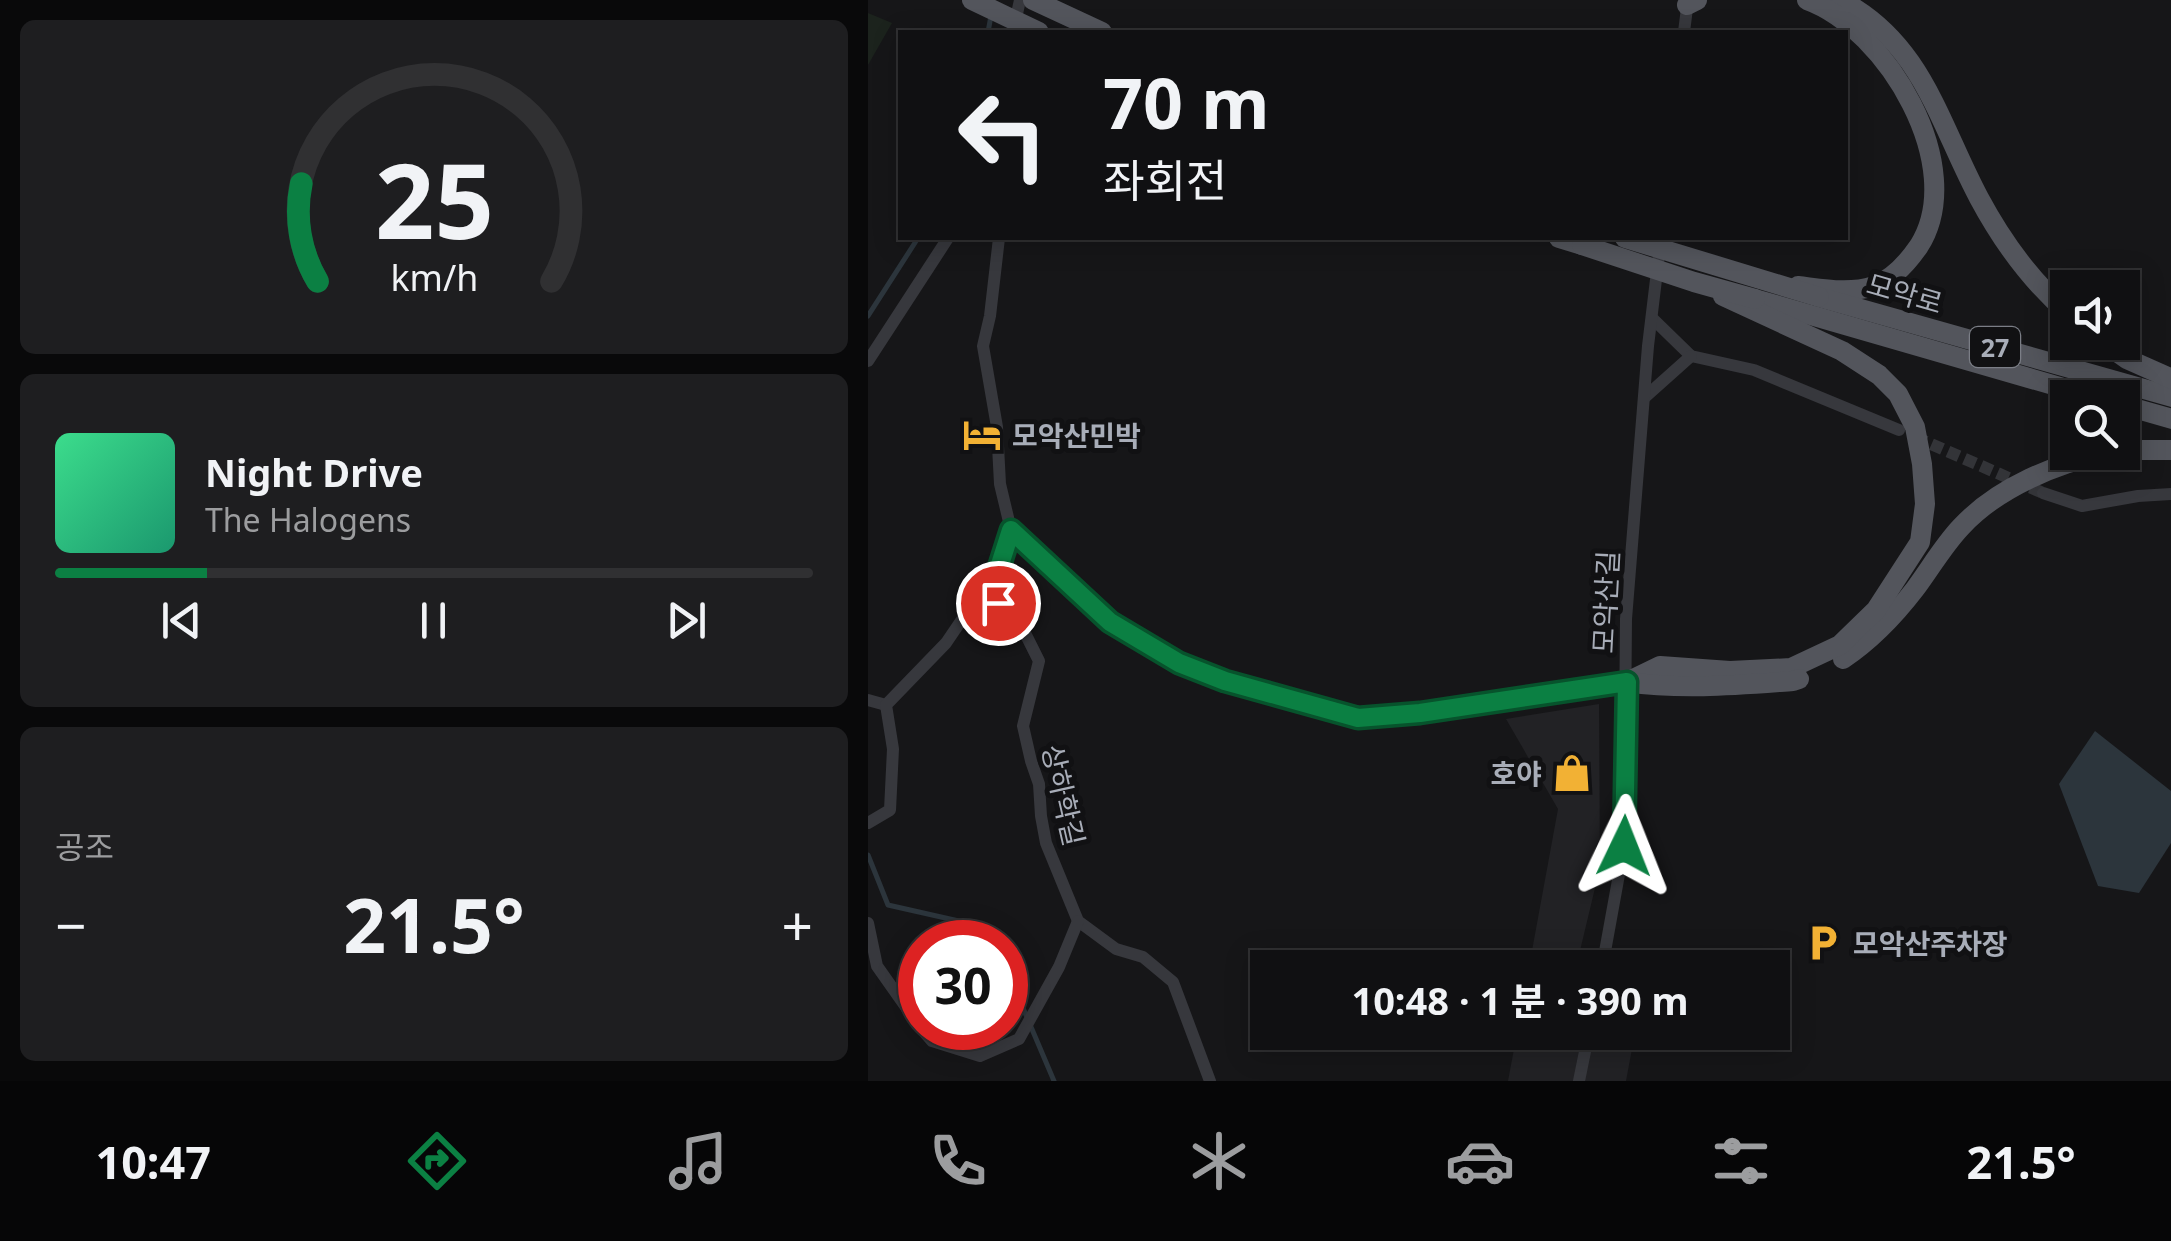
<!DOCTYPE html>
<html lang="ko">
<meta charset="utf-8">
<style>
:root{--surface:#101012;--page:#1e1e20;--text:#f1f3f6;--muted:#9c9d9f;--line:#303032;--accent:#0b8043}
body{margin:0;font-family:"Noto Sans","Noto Sans KR",sans-serif;background:var(--page);color:var(--text);height:100vh;display:flex;flex-direction:column;font-size:38px;white-space:nowrap}
*{box-sizing:border-box;margin:0}
p{font-size:32px;color:var(--muted)}
.icon{flex:none;width:55px;height:55px;fill:none;stroke:currentColor;stroke-width:2;stroke-linecap:round;stroke-linejoin:round}
.map{position:relative;flex:1;overflow:hidden}
.drawer{display:flex;flex-direction:column;gap:20px;padding:20px;background:#09090a;width:868px}
.drawer>*{flex:none}
.top-card{position:absolute;left:30px;top:30px;width:950px;height:210px;border-radius:0px;box-shadow:0 5px 25px #0003,0 0 0 2px var(--line);background:#101012;color:var(--text);overflow:hidden}
.buttons{position:absolute;left:1182px;top:270px;display:grid;gap:20px}
.buttons a{display:grid;place-items:center;width:90px;height:90px;border-radius:0px;background:var(--surface);box-shadow:0 5px 25px #0003,0 0 0 2px var(--line);font-size:50px}
.speed{position:absolute;left:30px;top:920px;display:flex;gap:20px;font-size:50px;font-weight:700;text-align:center}
.speed>*{display:grid;place-content:center;width:130px;height:130px;border-radius:50%;background:var(--surface);box-shadow:0 5px 25px #0003,0 0 0 2px var(--line);line-height:1}
.speed .limit{border:15px solid #d22;background:#fff;color:#111}
.pin{position:absolute;display:grid;place-items:center;width:85px;height:85px;color:#fff;margin:-42px;border:5px solid #fff;border-radius:50%;box-shadow:0 2px 10px #0007}
.me{position:absolute;width:110px;margin:-55px;rotate:2deg;stroke-linejoin:round;filter:drop-shadow(0 0 8px #0008)}
.turn{display:flex;align-items:center;gap:35px;height:210px;padding:0 40px;font-size:45px}
.turn .icon{width:130px;height:130px;stroke-width:2.5}
.turn b{display:block;font-size:70px;line-height:85px}
.big{font-size:75px;font-weight:700;line-height:1.1}
.drawer .widget{flex:1;display:flex;flex-direction:column;justify-content:center;gap:15px;min-width:0;padding:0 35px;border-radius:15px;background:var(--page)}
.drawer .dial{align-items:center;gap:0}
.dial svg{height:260px;overflow:visible;fill:none;stroke:var(--line);stroke-width:7;stroke-linecap:round;text-anchor:middle}
.dial text{fill:var(--text);stroke:none}
.song{display:flex;align-items:center;gap:30px}
.cover{width:120px;height:120px;border-radius:15px;background:linear-gradient(135deg,hsl(150 70% 55%),hsl(160 70% 35%))}
.played{height:10px;border-radius:5px;background:linear-gradient(90deg,var(--accent) 20%,var(--line) 20%)}
.keys{display:flex;justify-content:space-around;direction:ltr}
.heat{display:flex;justify-content:space-between;align-items:center;font-size:55px;direction:ltr}
.trip{position:absolute;left:382px;top:950px;width:540px;height:100px;border-radius:0px;background:var(--surface);box-shadow:0 5px 25px #0003,0 0 0 2px var(--line);font-weight:700;line-height:100px;text-align:center}
.menu{display:flex;height:160px;justify-content:space-around;align-items:center;background:#060607;color:var(--muted)}
.menu .icon{width:70px;height:70px}
.menu .active{color:var(--accent)}
.menu b{font-size:45px;color:var(--text)}
main{display:flex;flex:1;min-height:0}
.map>svg:first-child{display:block}
.built{fill:#222225}
.green{fill:#1c231d}
.water{fill:#2c353c}
.lines{fill:none;stroke-linecap:round;stroke-linejoin:round}
.stream{stroke:#2c353c;stroke-width:5}
.minor-tunnel{stroke:#333438;stroke-width:12;stroke-dasharray:12 6;stroke-linecap:butt}
.minor{stroke:#37383d;stroke-width:12}
.primary{stroke:#53555c;stroke-width:20}
.primary-bridge{stroke:#53555c;stroke-width:20}
.route-casing{stroke:#07532c;stroke-width:25}
.route{stroke:#0b8043;stroke-width:18}
.labels{text-anchor:middle;dominant-baseline:central;stroke-width:10;stroke-linejoin:round;paint-order:stroke}
.shield{fill:#111113;stroke:#7b7e86;stroke-width:2.5}
.shield-label{font-size:25px;font-weight:bold;fill:#a8adb8}
.street-label{font-size:28px;fill:#a8adb8;stroke:#111113}
.poi-label{font-size:28px;font-weight:bold;fill:#a8adb8;stroke:#111113;text-anchor:start}
</style>
<main>
<section class="drawer">
<div class="widget dial"><svg viewBox="0 0 100 80">
<path d="M14 69A42 42 0 1 1 86 69"/>
<path d="M14 69A42 42 0 0 1 9 39" stroke="#0b8043"/>
<text x="50" y="56" font-size="32" font-weight="700">25</text>
<text x="50" y="72" font-size="11">km/h</text>
</svg></div>
<div class="widget">
<div class="song"><i class="cover"></i><div><b>Night Drive</b><p>The Halogens</p></div></div>
<div class="played"></div>
<div class="keys"><svg class="icon" aria-label="previous" viewBox="0 0 24 24"><path d="M18 5L8 12l10 7zM5 5v14"/></svg><svg class="icon" aria-label="pause" viewBox="0 0 24 24"><path d="M8 5v14M16 5v14"/></svg><svg class="icon" aria-label="next" viewBox="0 0 24 24"><path d="M6 5l10 7-10 7zM19 5v14"/></svg></div>
</div>
<div class="widget"><p>공조</p>
<div class="heat"><a>−</a><b class="big">21.5°</b><a>+</a></div>
</div>
</section>
<div class="map">
<svg width="1304" height="1081" viewBox="0 0 1304 1081">
<rect width="100%" height="100%" fill="#161618"/>
<g class="built">
<polygon points="731,704 732,867 711,955 770,967 661,967 690,809 638,719"/>
<polygon points="649,1033 767,1033 758,1081 640,1081"/>
</g>
<polygon class="green" points="0,13 24,23 0,65"/>
<polygon class="water" points="1227,731 1303,791 1303,843 1271,893 1230,886 1191,784"/>
<g class="lines">
<g class="stream">
<polyline points="120,32 123,16"/>
<polyline points="0,316 50,238"/>
<polyline points="0,855 20,905 104,924 126,942"/>
<polyline points="138,968 186,1081"/>
</g>
<polyline class="minor-tunnel" points="1047,437 1175,493"/>
<g class="minor">
<polyline points="145,32 152,0"/>
<polyline points="816,32 820,0"/>
<polyline points="131,238 122,316 115,346 129,427 132,484 143,530 128,577 130,603 158,635 171,661 155,726 163,761 171,784 173,816 178,843 210,921 248,949 275,957 305,982 342,1081"/>
<polyline points="784,318 823,356 886,370 1031,430"/>
<polyline points="0,361 80,238"/>
<polyline points="776,398 823,356"/>
<polyline points="1175,493 1214,506 1270,496 1304,494"/>
<polyline points="143,530 242,622 311,663 357,681 490,718 552,713 759,682"/>
<polyline points="0,700 18,705"/>
<polyline points="0,823 22,810 25,749 18,705 78,643 97,615 130,603"/>
<polyline points="0,923 9,966 52,1027"/>
<polyline points="734,968 756,847 758,619 780,346 793,238"/>
<polyline points="53,1028 64,1041 112,1056 151,1039 191,967 210,921"/>
<polyline points="711,1081 721,1032"/>
</g>
<g class="primary">
<polyline points="165,0 234,32"/>
<path d="M972 0C1054 42 1071 123 1111 198 1134 241 1163 281 1200 313"/>
<polyline points="819,5 829,0"/>
<polyline points="691,238 714,245"/>
<path d="M930 286C956 289 981 294 1006 286 1025 279 1040 262 1051 246 1101 167 1019 29 939 0"/>
<polyline points="954,298 1304,397"/>
<polyline points="887,299 1230,398"/>
<polyline points="1235,342 1259,359 1304,379"/>
<polyline points="1255,405 1304,419"/>
<polyline points="1255,450 1304,450"/>
<path d="M975 659C1002 641 1027 615 1047 589 1062 569 1075 546 1093 527 1130 487 1189 463 1242 452"/>
<polyline points="759,682 792,666 862,671 923,668 972,645 1008,610 1052,542 1057,504 1054,464 1047,427 1030,394 1011,375 974,351 855,296"/>
<path d="M759 682C814 690 869 685 925 681L931 679"/>
</g>
<g class="primary-bridge">
<polyline points="104,0 171,32"/>
<polyline points="757,238 951,297"/>
<polyline points="714,245 826,282 887,299"/>
</g>
</g>
<g class="lines">
<g class="route-casing">
<polyline id="route" points="130,603 128,577 143,530 242,622 311,663 357,681 490,718 552,713 759,682 756,846"/>
</g>
<use href="#route" class="route"/>
</g>
<defs>
<g id="hotel-bare" transform="scale(3)"><path d="M-6-4.5h1.5V1H6V5H4.5V3h-9V5H-6ZM-4 0a1.8 1.8 0 1 1 3.6 0ZM.5 0V-2.5h3Q6-2.5 6 0Z" fill="#f2b134" stroke="#111113" stroke-width="2.5" paint-order="stroke"/></g>
<g id="shop-bare" transform="scale(3)"><path d="M-5-2.5h2.3a2.7 3.5 0 0 1 5.4 0H5L5.5 6h-11ZM-1.5-2.5h3a1.5 2.3 0 0 0-3 0Z" fill="#f2b134" stroke="#111113" stroke-width="2.5" paint-order="stroke"/></g>
<g id="parking-bare" transform="scale(3)"><path d="M-3.5-5.5H1a3.5 3.5 0 0 1 0 7H-1V5.5H-3.5ZM-1-3.4V-.6H.8a1.4 1.4 0 0 0 0-2.8Z" fill="#f2b134" stroke="#111113" stroke-width="2.5" paint-order="stroke"/></g>
</defs>
<g fill-rule="evenodd">
<use href="#hotel-bare" x="114" y="435"/>
<use href="#shop-bare" x="704" y="773"/>
<use href="#parking-bare" x="955" y="943"/>
</g>
<g class="labels">
<rect class="shield" x="1102" y="327" width="50" height="40" rx="8"/>
<g class="shield-label">
<text x="1127" y="347">27</text>
</g>
<g class="street-label">
<text transform="translate(1037 293) rotate(16)">모악로</text>
<text transform="translate(737 602) rotate(-87)">모악산길</text>
<text transform="translate(196 795) rotate(77)">상하학길</text>
</g>
<g class="poi-label">
<text x="144" y="435">모악산민박</text>
<text x="674" y="773" text-anchor="end">호야</text>
<text x="985" y="943">모악산주차장</text>
</g>
</g>
</svg>
<div class="buttons">
<a><svg class="icon" aria-label="sound" viewBox="0 0 24 24"><path d="M4 9h4l5-4v14l-5-4H4zM17 9q2 3 0 6"/></svg></a>
<a><svg class="icon" aria-label="search" viewBox="0 0 24 24"><circle cx="10" cy="10" r="6"/><path d="M15 15l6 6"/></svg></a>
</div>
<div class="speed"><div class="limit">30</div></div>
<div class="pin" style="left:130px;top:603px;background:#d93025"><svg class="icon" aria-label="arrive" viewBox="0 0 24 24"><path d="M6 21V4h12l-3 4 3 4H6"/></svg></div>
<svg class="me" style="left:756px;top:846px" viewBox="-20 -20 40 40"><path d="M0-17L14 15 0 8-14 15z" fill="#0b8043" stroke="#fff" stroke-width="4"/></svg>
<div class="trip">10:48 · 1 분 · 390 m</div>
<div class="top-card">
<div class="turn"><svg class="icon" aria-label="left" viewBox="0 0 24 24"><path d="M17 20v-9H6M10 6l-5 5 5 5"/></svg><div><b>70 m</b>좌회전</div></div>
</div>
</div>
</main>
<nav class="menu">
<b>10:47</b>
<svg class="icon active" aria-label="directions" viewBox="0 0 24 24"><path d="M12 3l9 9-9 9-9-9zM9 14v-3h6M13 9l2 2-2 2"/></svg>
<svg class="icon" aria-label="music" viewBox="0 0 24 24"><path d="M9 18V5l10-2v13"/><circle cx="6" cy="18" r="3"/><circle cx="16" cy="16" r="3"/></svg>
<svg class="icon" aria-label="phone" viewBox="0 0 24 24"><path d="M5 4h4l2 5-3 2q2 4 5 5l2-3 5 2v4C11 20 4 13 5 4z"/></svg>
<svg class="icon" aria-label="climate" viewBox="0 0 24 24"><path d="M12 3v18M4 7l16 10M4 17L20 7"/></svg>
<svg class="icon" aria-label="car" viewBox="0 0 24 24"><path d="M5 17H2v-5l4-1 3-4h7l3 4 3 1v5h-3M9 17h6M6 11h13"/><circle cx="7" cy="17" r="2"/><circle cx="17" cy="17" r="2"/></svg>
<svg class="icon" aria-label="filters" viewBox="0 0 24 24"><path d="M4 7h16M4 17h16"/><circle cx="9" cy="7" r="2"/><circle cx="15" cy="17" r="2"/></svg>
<b>21.5°</b>
</nav>
